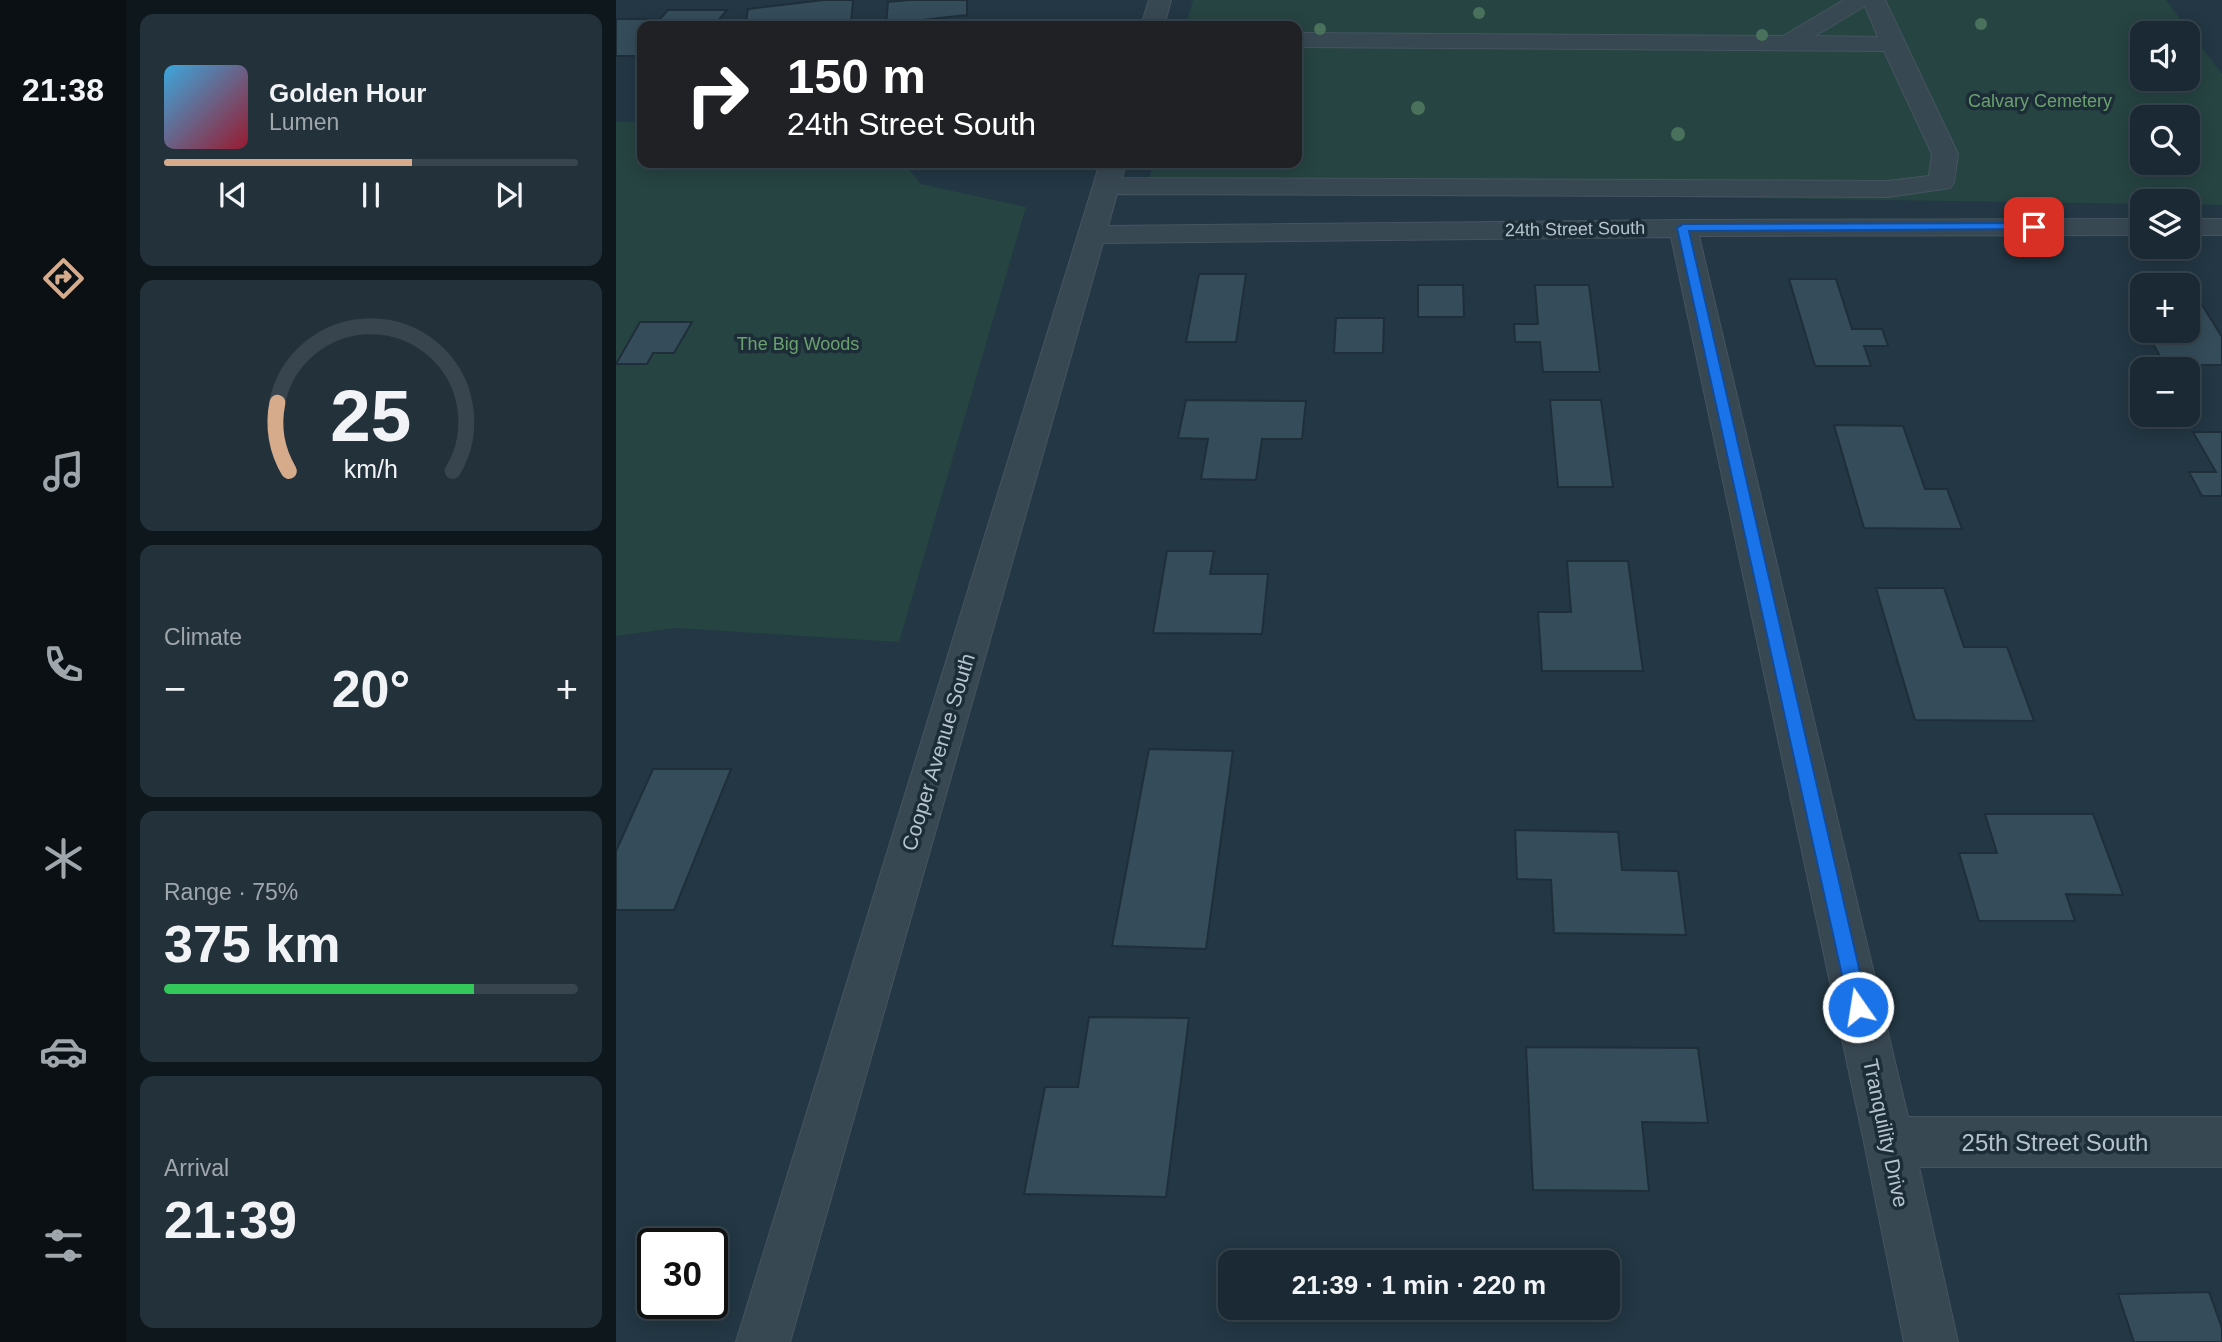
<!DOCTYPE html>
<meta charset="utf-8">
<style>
:root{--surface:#1a2933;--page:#23313b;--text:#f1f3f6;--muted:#9fa6ac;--line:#38454e;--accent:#d6ab8b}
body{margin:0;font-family:Arial,sans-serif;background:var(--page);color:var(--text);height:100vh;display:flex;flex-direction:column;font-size:26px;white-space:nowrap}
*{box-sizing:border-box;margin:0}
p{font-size:23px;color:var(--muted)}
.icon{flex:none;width:38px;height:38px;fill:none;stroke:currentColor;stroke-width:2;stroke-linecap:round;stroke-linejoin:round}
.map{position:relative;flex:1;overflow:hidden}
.side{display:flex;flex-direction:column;gap:14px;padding:14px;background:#0e171c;width:490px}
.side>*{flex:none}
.banner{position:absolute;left:21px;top:21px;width:665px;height:147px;border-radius:14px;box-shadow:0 4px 18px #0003,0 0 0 2px var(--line);background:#202124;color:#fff;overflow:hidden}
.fabs{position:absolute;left:1514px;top:21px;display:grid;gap:14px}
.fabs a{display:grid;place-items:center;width:70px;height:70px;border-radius:14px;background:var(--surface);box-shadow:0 4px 18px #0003,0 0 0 2px var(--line);font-size:35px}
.speed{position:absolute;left:21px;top:1228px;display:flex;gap:14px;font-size:35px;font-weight:700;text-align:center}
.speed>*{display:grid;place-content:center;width:91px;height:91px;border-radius:50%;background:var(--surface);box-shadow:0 4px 18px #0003,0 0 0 2px var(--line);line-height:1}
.speed .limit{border:4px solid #111;border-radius:10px;background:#fff;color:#111}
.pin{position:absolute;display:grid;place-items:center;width:60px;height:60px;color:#fff;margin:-30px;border-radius:14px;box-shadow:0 4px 10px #0006}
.me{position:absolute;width:77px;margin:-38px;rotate:347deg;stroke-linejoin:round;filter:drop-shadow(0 0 5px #0008)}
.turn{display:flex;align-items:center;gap:24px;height:147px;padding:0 35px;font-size:32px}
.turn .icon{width:91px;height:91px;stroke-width:2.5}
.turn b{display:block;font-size:49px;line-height:60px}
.big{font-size:52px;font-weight:700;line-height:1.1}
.side .card{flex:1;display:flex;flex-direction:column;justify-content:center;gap:10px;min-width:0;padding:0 24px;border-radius:14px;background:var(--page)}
.side .dial{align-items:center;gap:0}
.dial svg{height:182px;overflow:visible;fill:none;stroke:var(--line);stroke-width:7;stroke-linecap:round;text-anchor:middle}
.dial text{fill:var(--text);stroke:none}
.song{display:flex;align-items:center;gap:21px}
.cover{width:84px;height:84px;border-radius:10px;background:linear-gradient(135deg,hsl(200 70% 55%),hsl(350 70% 35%))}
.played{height:7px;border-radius:4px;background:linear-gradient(90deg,var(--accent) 60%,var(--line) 60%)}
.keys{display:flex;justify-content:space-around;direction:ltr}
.heat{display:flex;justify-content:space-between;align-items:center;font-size:38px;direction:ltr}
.charge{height:10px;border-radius:5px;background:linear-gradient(90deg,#34c759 75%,var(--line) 0)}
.trip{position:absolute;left:602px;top:1250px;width:402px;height:70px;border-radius:14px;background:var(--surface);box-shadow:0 4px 18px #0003,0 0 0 2px var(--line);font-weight:700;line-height:70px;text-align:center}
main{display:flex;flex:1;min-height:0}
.dock{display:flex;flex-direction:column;width:126px;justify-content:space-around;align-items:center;background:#0a1014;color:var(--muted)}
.dock .icon{width:49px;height:49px}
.dock .active{color:var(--accent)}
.dock b{font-size:32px;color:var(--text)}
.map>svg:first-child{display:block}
.green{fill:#264442;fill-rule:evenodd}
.building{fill:#354c5a;stroke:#1f2f3a;stroke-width:2}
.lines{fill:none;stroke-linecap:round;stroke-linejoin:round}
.minor-casing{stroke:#45545f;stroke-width:2}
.minor{fill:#384853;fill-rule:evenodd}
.tree{fill:#4a715b}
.route{fill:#1a73e8;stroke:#114b97;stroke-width:2}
.labels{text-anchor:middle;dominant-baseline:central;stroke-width:7;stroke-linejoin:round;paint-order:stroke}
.far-park-label{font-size:18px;fill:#6aa06d;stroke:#1d2d38}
.far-street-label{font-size:18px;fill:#b5c3cd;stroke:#1d2d38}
.street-label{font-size:21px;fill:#b5c3cd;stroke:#1d2d38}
.near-street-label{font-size:24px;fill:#b5c3cd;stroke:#1d2d38}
</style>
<main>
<nav class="dock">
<b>21:38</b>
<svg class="icon active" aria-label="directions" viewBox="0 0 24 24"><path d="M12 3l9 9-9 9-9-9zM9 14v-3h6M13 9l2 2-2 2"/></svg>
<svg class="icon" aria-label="music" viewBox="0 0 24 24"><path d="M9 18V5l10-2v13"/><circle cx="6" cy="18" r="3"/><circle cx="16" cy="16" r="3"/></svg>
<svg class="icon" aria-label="phone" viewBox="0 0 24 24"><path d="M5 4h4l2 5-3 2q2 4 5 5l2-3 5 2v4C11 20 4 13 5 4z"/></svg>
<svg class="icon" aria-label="climate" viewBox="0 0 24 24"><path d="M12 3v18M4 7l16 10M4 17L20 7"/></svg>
<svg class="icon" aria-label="car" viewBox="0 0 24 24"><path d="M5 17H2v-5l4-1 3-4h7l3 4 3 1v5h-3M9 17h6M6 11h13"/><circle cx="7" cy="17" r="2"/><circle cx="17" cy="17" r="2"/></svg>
<svg class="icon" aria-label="filters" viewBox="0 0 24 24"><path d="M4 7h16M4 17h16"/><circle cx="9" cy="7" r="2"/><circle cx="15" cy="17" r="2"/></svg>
</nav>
<section class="side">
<div class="card">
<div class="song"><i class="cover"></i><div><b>Golden Hour</b><p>Lumen</p></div></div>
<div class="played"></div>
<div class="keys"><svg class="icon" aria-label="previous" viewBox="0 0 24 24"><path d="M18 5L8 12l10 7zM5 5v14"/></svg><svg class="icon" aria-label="pause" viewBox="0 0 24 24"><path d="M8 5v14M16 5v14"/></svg><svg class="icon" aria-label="next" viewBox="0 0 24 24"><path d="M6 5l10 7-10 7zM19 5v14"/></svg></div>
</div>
<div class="card dial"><svg viewBox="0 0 100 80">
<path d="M14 69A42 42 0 1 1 86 69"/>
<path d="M14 69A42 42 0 0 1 9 39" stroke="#d6ab8b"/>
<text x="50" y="56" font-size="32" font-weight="700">25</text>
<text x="50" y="72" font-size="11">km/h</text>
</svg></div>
<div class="card"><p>Climate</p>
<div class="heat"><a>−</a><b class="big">20°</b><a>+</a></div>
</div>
<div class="card"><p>Range · 75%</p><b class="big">375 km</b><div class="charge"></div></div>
<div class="card"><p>Arrival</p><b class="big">21:39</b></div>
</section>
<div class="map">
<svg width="1606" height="1342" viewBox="0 0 1606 1342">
<rect width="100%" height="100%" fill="#233744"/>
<g class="green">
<path d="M577 0H1550L1606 74V205L1572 204V201H1526V204L531 189 537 163H681V26H570ZM1526 33H1572V79H1526ZM1526 117H1572V163H1526Z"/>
<polygon points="0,122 26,122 26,163 287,163 305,184 410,207 283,642 59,628 0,636"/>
</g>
<g class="building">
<polygon points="208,0 237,0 235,23 208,26 129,26 132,9"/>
<polygon points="293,0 351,0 351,15 270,24 272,2"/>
<polygon points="52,10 111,10 98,26 26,26 26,56 0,56 0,19 44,19"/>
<polygon points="583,274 630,274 620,342 570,342"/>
<polygon points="1173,279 1220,279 1236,329 1266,329 1272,346 1248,346 1255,366 1199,366"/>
<polygon points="802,285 847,285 848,317 802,317"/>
<polygon points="919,285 973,285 984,372 927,372 924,342 899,342 898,324 922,324"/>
<polygon points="1572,300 1583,300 1606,337 1606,365 1549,365 1531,333 1572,331"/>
<polygon points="720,318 768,318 767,353 718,353"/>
<polygon points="24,322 76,322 58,353 37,353 31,364 0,364"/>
<polygon points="570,400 690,401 686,439 646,439 640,480 585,479 592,439 562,438"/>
<polygon points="934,400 985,400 997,487 942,487"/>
<polygon points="1218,425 1287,426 1309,489 1331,489 1346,529 1248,528"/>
<polygon points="1577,432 1606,432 1606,496 1586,496 1573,472 1600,472"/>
<polygon points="551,551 598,551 594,574 652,574 646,634 537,633"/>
<polygon points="951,561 1012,561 1027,671 926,671 922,612 955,612"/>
<polygon points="1260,588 1328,588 1348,647 1391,647 1418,721 1299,720"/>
<polygon points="533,749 617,751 590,949 496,946"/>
<polygon points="37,769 115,769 58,910 0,910 0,851"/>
<polygon points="1369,814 1477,814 1507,895 1450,894 1459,921 1363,921 1343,853 1381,853"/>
<polygon points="899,830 1002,832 1006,870 1062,871 1070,935 938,933 935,880 901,879"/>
<polygon points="473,1017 573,1018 550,1197 408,1194 429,1087 462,1087"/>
<polygon points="910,1047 1082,1048 1092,1123 1026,1122 1033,1191 917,1190"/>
<polygon points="1593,1292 1606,1328 1606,1342 1518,1342 1502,1294"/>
</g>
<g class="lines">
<g class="minor-casing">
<g id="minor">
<polygon points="533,0 555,0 548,26 525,26"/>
<path d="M1228 0H1269L1342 154 1338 182 1334 188 1272 197 501 194 492 226 1067 220 1526 219V235L1083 236 1292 1117H1606V1167H1303L1342 1342H1288L1248 1142 1055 237 487 243 174 1342H120L484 163H510L506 178 1272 181 1313 176 1316 154 1268 51 681 47V33L1167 36ZM1249 6 1262 37 1199 36Z"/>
<rect x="1572" y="219" width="34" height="16"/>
</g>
</g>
<use href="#minor" class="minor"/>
</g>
<g class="tree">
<circle cx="863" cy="13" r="6"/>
<circle cx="1365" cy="24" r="6"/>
<circle cx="704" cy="29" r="6"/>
<circle cx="1146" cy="35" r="6"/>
<circle cx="802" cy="108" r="7"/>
<circle cx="1062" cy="134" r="7"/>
</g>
<polygon class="route" points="1418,223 1422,224 1422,229 1073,231 1252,1007 1249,1014 1242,1017 1236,1014 1233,1007 1061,228 1067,224"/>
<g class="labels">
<g class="far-park-label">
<text x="1424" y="101">Calvary Cemetery</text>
<text x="182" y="344">The Big Woods</text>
</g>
<g class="far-street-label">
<text transform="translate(959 229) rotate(-1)">24th Street South</text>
</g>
<g class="street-label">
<text transform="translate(322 752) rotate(-73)">Cooper Avenue South</text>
<text transform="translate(1270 1133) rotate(78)">Tranquility Drive</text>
</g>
<g class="near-street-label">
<text x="1439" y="1142">25th Street South</text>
</g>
</g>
</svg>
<div class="fabs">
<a><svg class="icon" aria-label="sound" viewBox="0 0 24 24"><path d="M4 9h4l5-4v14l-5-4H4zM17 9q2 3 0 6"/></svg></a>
<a><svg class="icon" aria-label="search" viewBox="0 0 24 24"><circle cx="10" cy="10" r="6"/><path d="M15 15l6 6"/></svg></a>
<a><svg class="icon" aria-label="layers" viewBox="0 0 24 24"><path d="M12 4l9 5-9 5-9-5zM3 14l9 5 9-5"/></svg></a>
<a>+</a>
<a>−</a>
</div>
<div class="speed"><div class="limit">30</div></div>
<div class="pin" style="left:1418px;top:227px;background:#d93025"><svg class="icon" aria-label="arrive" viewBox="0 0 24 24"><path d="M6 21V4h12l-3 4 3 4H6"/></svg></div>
<svg class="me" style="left:1242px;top:1007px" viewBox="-20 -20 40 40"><circle r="17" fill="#1a73e8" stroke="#fff" stroke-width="3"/><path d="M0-11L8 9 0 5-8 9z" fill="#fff"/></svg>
<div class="trip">21:39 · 1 min · 220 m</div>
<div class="banner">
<div class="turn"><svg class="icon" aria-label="right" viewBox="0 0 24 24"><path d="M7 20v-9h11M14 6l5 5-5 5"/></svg><div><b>150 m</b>24th Street South</div></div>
</div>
</div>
</main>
